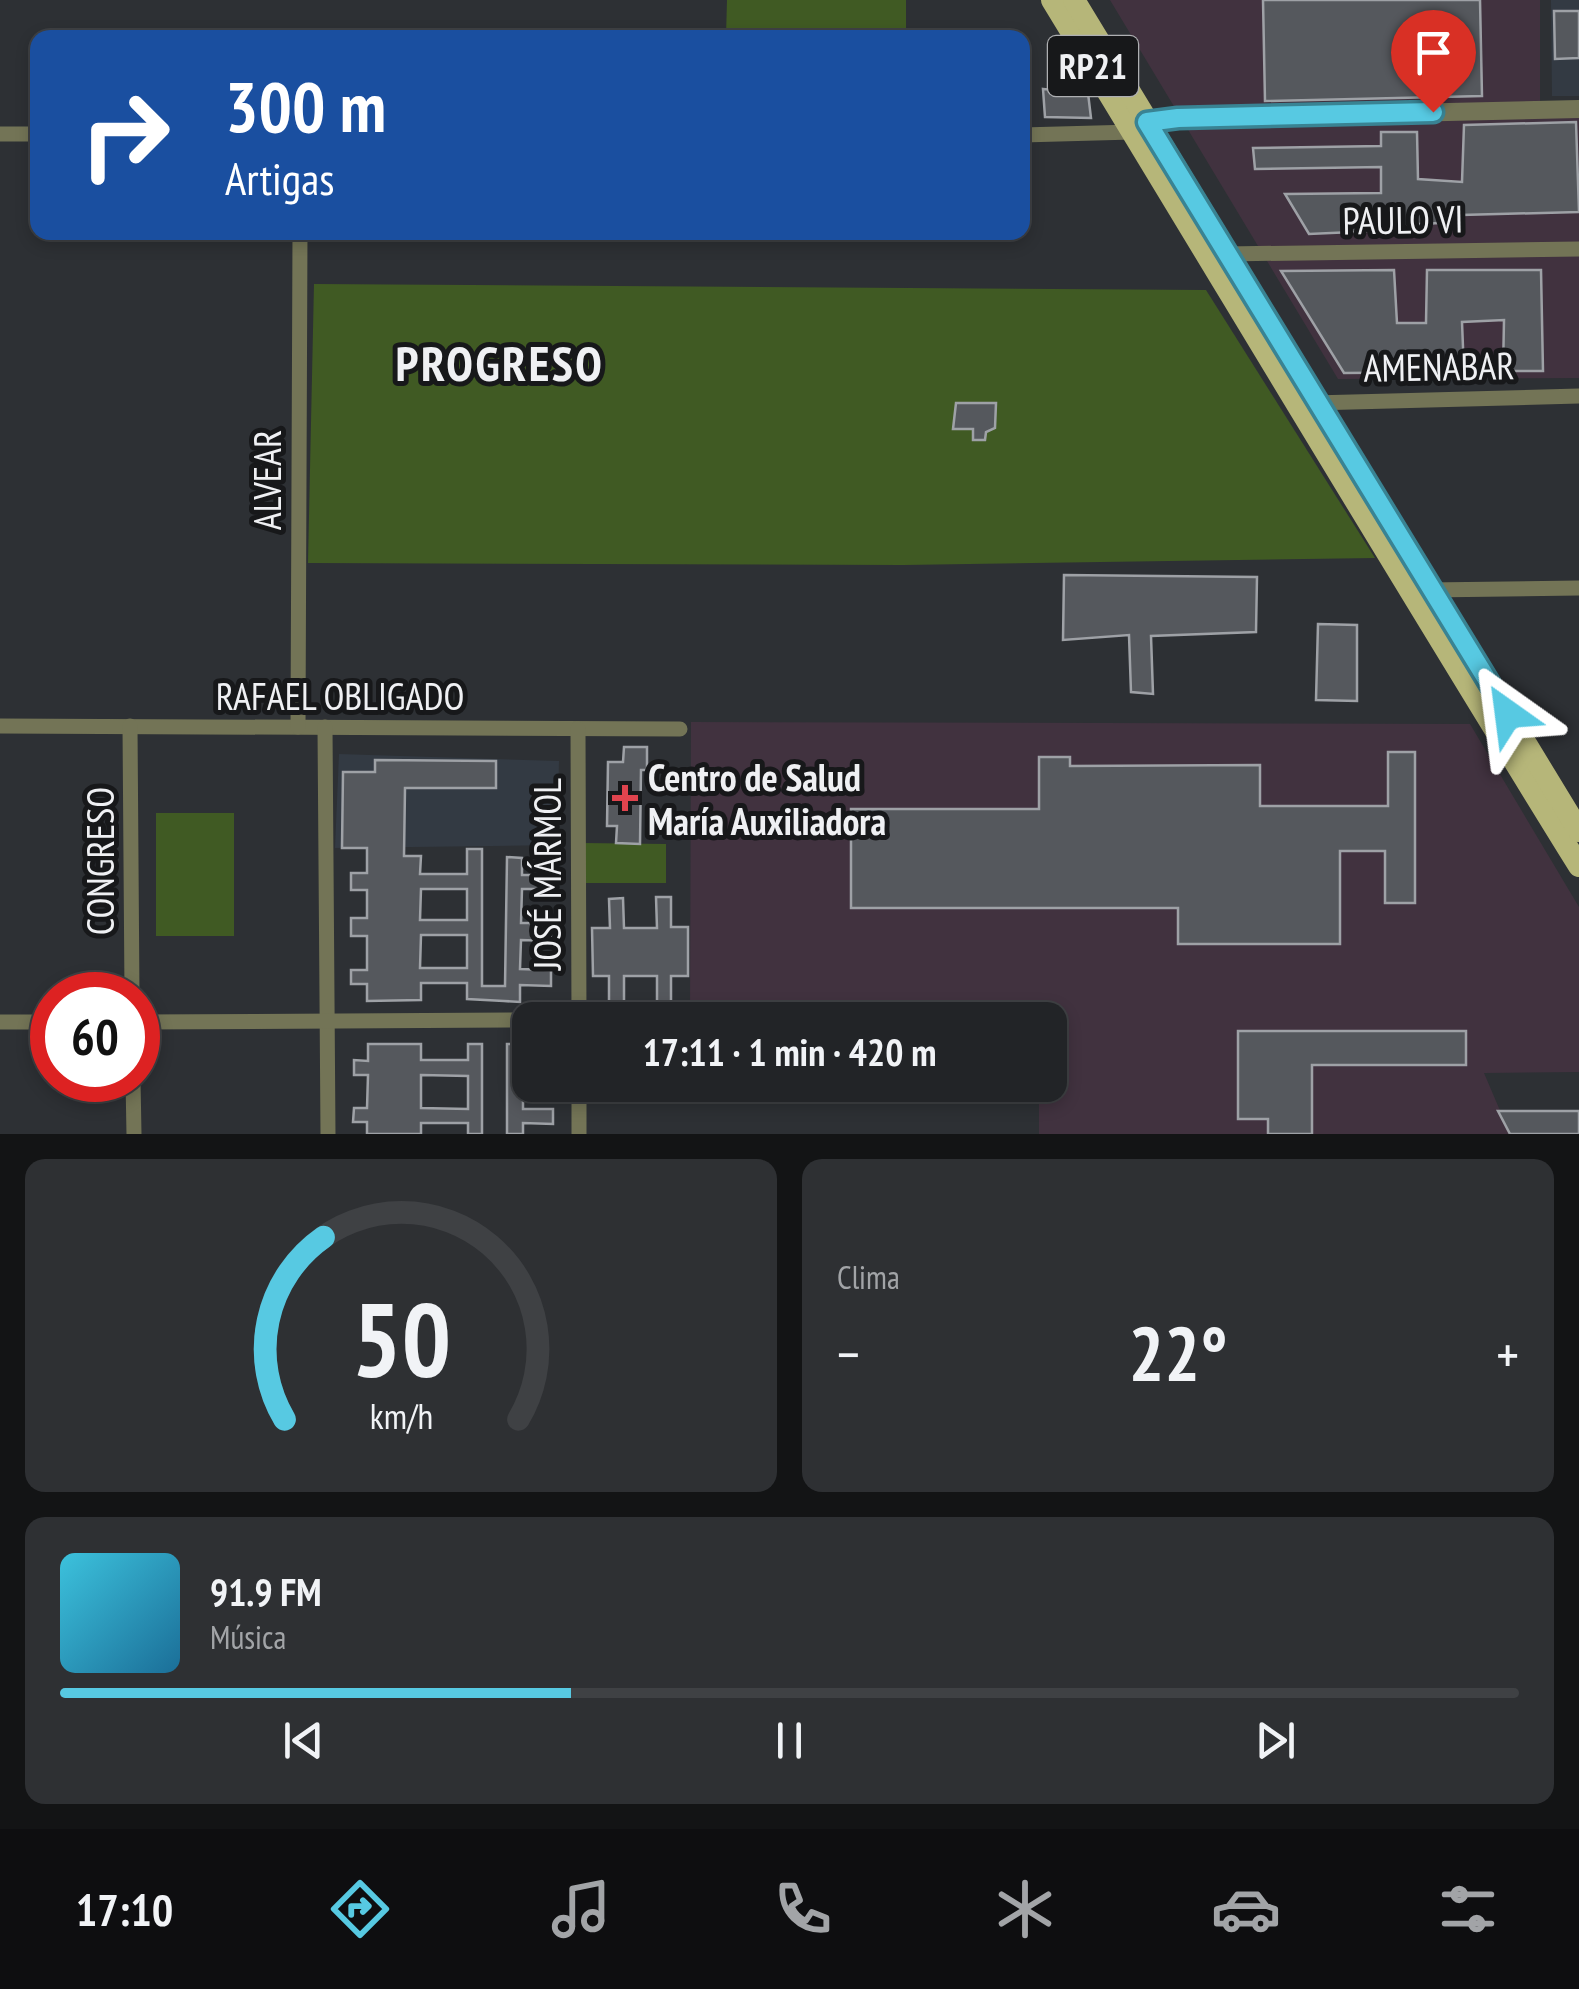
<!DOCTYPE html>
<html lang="es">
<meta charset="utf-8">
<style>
:root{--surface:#222427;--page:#2e3033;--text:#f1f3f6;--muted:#a2a4a7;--line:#3f4144;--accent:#57c9e2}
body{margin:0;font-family:"PT Sans Narrow",sans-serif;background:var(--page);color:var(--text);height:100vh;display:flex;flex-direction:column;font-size:38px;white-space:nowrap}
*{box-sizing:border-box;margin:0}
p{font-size:32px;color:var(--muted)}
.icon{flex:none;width:55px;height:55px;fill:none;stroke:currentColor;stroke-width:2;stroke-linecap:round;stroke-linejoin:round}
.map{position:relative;height:1134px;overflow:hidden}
.sheet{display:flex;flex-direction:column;gap:25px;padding:25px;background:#131415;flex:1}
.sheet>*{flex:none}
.banner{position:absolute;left:30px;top:30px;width:1000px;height:210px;border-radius:20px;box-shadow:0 5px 15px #0003,0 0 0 2px var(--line);background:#1a4fa0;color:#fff;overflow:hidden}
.speed{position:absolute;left:30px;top:972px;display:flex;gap:20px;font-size:50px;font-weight:700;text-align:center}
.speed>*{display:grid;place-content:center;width:130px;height:130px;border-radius:50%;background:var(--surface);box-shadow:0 5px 15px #0003,0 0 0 2px var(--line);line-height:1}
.speed .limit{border:15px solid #d22;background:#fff;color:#111}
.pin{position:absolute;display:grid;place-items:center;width:85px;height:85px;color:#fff;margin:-102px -42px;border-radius:50% 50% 50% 0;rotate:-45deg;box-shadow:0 0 10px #0007}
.pin .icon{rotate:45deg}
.me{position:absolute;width:110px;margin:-55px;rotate:329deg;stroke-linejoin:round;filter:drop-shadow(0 0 8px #0008)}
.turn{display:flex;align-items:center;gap:35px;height:210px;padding:0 30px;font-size:45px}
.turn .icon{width:130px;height:130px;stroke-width:2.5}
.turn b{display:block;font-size:70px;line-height:85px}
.big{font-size:75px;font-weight:700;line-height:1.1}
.sheet .widget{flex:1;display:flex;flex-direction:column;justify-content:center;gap:15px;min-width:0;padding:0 35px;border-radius:20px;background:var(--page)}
.sheet .dial{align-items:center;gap:0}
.dial svg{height:260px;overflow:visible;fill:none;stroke:var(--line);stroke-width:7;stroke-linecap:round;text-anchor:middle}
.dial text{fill:var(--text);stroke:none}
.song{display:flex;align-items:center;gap:30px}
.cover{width:120px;height:120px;border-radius:15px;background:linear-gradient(135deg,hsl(190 70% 55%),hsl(200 70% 35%))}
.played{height:10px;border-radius:5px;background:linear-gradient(90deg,var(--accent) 35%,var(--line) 35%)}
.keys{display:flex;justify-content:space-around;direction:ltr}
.heat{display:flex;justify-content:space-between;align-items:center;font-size:55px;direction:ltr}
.sheet .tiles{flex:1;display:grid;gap:25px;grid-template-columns:1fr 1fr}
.widget:last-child{grid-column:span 2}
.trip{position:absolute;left:512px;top:1002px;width:555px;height:100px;border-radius:20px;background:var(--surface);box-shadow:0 5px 15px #0003,0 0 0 2px var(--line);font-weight:700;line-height:100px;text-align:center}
.dock{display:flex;height:160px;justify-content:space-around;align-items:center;background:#0e0e10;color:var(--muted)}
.dock .icon{width:70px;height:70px}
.dock .selected{color:var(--accent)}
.dock b{font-size:45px;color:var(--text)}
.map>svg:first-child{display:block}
.built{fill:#333a43}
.industrial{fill:#41323f}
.green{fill:#405a23}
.building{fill:#55585d;stroke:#9ea1a6;stroke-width:2.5;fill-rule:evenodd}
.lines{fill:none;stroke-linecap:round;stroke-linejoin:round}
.minor{stroke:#737456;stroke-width:15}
.tertiary{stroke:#737456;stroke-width:18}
.primary{stroke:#b6b679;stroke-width:22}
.route-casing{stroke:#398393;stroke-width:25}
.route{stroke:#57c9e2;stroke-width:18}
.health-dot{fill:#e0444e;stroke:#17181a;stroke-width:4}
.labels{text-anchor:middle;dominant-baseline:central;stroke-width:10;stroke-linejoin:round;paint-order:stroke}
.shield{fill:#17181a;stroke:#aeafb2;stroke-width:2.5}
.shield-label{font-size:35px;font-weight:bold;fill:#eff0f3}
.street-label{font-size:38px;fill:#eff0f3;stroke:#17181a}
.poi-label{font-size:38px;font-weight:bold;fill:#eff0f3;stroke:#17181a;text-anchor:start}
.district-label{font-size:48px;font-weight:bold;letter-spacing:2.5px;fill:#eff0f3;stroke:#17181a}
</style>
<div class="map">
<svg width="1579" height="1134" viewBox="0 0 1579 1134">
<rect width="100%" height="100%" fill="#2d3034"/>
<g class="built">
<polygon points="1551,0 1579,0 1579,96 1552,96"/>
<polygon points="339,754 559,761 557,845 335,848"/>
</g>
<g class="industrial">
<polygon points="1110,0 1540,0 1540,102 1579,117 1579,378 1338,379"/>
<polygon points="691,722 1470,724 1579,907 1579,1072 1484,1073 1510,1134 1039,1134 1039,1085 1050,1085 1050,1020 690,1020"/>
</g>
<g class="green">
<polygon points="727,0 906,0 906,37 726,37"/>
<polygon points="314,284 1206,290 1375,558 903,565 308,563"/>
<rect x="156" y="813" width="78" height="123"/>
<polygon points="582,843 666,844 666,883 582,883"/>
</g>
<g class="building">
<polygon points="1263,0 1480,0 1482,96 1265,101"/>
<polygon points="1554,11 1579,11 1579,58 1555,59"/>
<polygon points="1043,89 1088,93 1091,118 1045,117"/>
<polygon points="1576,122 1579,212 1461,215 1461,222 1419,224 1420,229 1309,234 1285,194 1381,193 1381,167 1255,169 1253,148 1381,146 1381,132 1417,132 1418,179 1462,182 1464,125"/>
<polygon points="1394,270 1397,323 1426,323 1427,270 1541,270 1543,371 1503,371 1504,320 1462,322 1464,372 1344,373 1281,271"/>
<polygon points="956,403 996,403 995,428 986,432 985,440 973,440 973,429 953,429"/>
<polygon points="1064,575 1257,577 1256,632 1151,636 1153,694 1131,692 1129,635 1063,640"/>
<polygon points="1318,624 1357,625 1357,701 1316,700"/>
<polygon points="624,747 647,747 647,770 641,770 640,844 616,843 617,826 607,826 608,762 623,762"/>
<polygon points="1388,752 1415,752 1415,903 1385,903 1385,851 1340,851 1340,944 1178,944 1178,908 851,908 851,809 1039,809 1039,757 1070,757 1070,766 1260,765 1260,806 1388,806"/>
<path d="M375 760 496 761V788H405L404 856H421L420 874H467V849H482V986H505L507 857 522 858V875H552L551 889H522L521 923H551V941L521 940 520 969 551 970V986L520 985V1002L504 1001 467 999V983H421V1000L367 1001V984H351V970H367V936H351V918H367V890H351V873H367V848H342L343 772H375ZM421 889H467V920H420ZM421 935H467V968H420Z"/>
<polygon points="656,897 671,897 671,927 688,927 688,976 671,976 671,1005 657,1005 657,976 624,976 624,1007 609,1007 609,976 593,976 592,928 610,928 609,899 623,898 624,928 657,928"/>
<polygon points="1238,1031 1466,1031 1466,1065 1312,1065 1312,1134 1268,1134 1268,1119 1238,1119"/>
<path d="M368 1044H421V1060H468V1044H482V1134H468V1123H421V1134H367V1122H353L354 1108H367L368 1075H354V1060L368 1061ZM421 1075 468 1076V1109L421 1108Z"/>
<polygon points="507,1044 523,1044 523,1062 530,1062 530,1076 523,1076 523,1109 553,1109 553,1124 523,1123 523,1134 507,1134"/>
<polygon points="1498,1111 1579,1111 1579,1134 1510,1134"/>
</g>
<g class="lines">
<g class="minor">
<polyline points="0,134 38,134"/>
<polyline points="1022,135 1133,132"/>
<polyline points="1227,254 1579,249"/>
<polyline points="1313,403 1579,396"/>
<polyline points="1428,590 1579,588"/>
<polyline points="0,726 680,729"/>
<polyline points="130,726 132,995"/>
<polyline points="298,727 300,232"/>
<polyline points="325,727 328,1134"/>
<polyline points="578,729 579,1020"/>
<polyline points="0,1022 52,1022"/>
<polyline points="138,1022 530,1020"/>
<polyline points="133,1080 134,1134"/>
<polyline points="579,1085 579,1134"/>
</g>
<polyline class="tertiary" points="1142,126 1179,118 1579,109"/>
<g class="primary">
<path d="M1052 0C1228 289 1401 579 1579 866"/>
<polyline points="1074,0 1579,831"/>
</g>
</g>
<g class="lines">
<g class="route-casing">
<polyline id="route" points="1433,112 1178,118 1147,122 1508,714"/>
</g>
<use href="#route" class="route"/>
</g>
<path class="health-dot" d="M620 783h10v10h10v10h-10v10h-10v-10h-10v-10h10z"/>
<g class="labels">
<rect class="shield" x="1048" y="36" width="90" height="60" rx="8"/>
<g class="shield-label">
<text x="1093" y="66">RP21</text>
</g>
<g class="street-label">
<text transform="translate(1403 219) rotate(-1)">PAULO VI</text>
<text transform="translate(1439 366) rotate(-1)">AMENABAR</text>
<text transform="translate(266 480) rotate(-90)">ALVEAR</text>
<text x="340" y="695">RAFAEL OBLIGADO</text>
<text transform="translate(99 861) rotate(-90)">CONGRESO</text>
<text transform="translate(546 874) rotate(-90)">JOSÉ MÁRMOL</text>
</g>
<g class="poi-label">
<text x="648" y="776">Centro de Salud<tspan x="648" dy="44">María Auxiliadora</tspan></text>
</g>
<g class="district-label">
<text x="500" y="363">PROGRESO</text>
</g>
</g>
</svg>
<div class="speed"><div class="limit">60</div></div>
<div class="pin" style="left:1433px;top:112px;background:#d93025"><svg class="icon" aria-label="arrive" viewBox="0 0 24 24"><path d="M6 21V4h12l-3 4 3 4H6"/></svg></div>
<svg class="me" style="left:1508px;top:714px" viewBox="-20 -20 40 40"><path d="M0-17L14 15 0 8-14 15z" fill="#57c9e2" stroke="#fff" stroke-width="4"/></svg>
<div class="trip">17:11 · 1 min · 420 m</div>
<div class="banner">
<div class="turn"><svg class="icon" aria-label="right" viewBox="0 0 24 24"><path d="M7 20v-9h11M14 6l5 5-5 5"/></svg><div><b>300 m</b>Artigas</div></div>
</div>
</div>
<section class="sheet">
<div class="tiles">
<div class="widget dial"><svg viewBox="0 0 100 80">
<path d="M14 69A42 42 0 1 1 86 69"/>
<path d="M14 69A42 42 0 0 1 26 13" stroke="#57c9e2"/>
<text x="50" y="56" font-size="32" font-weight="700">50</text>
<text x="50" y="72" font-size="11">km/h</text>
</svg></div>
<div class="widget"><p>Clima</p>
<div class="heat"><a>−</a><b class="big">22°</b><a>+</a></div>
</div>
<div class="widget">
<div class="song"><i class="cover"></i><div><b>91.9 FM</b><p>Música</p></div></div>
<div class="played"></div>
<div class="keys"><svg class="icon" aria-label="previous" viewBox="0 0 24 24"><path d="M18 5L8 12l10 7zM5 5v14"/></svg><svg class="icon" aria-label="pause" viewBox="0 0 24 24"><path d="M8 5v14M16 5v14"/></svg><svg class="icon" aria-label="next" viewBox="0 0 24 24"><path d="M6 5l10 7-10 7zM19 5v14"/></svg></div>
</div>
</div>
</section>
<nav class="dock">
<b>17:10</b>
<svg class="icon selected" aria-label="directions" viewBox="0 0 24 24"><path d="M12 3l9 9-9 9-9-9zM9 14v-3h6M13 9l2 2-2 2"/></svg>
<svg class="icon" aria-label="music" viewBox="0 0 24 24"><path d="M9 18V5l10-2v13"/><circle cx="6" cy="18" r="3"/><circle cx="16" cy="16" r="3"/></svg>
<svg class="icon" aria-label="phone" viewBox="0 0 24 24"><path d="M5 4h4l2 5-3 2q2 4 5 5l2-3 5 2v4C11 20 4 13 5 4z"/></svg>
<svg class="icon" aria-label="climate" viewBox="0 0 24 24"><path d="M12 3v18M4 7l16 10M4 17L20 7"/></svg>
<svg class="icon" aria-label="car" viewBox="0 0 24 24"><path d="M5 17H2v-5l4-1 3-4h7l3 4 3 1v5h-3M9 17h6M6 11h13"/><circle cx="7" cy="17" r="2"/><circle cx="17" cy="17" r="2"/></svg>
<svg class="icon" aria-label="filters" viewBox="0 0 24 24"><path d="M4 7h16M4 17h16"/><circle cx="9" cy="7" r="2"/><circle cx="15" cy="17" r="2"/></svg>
</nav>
